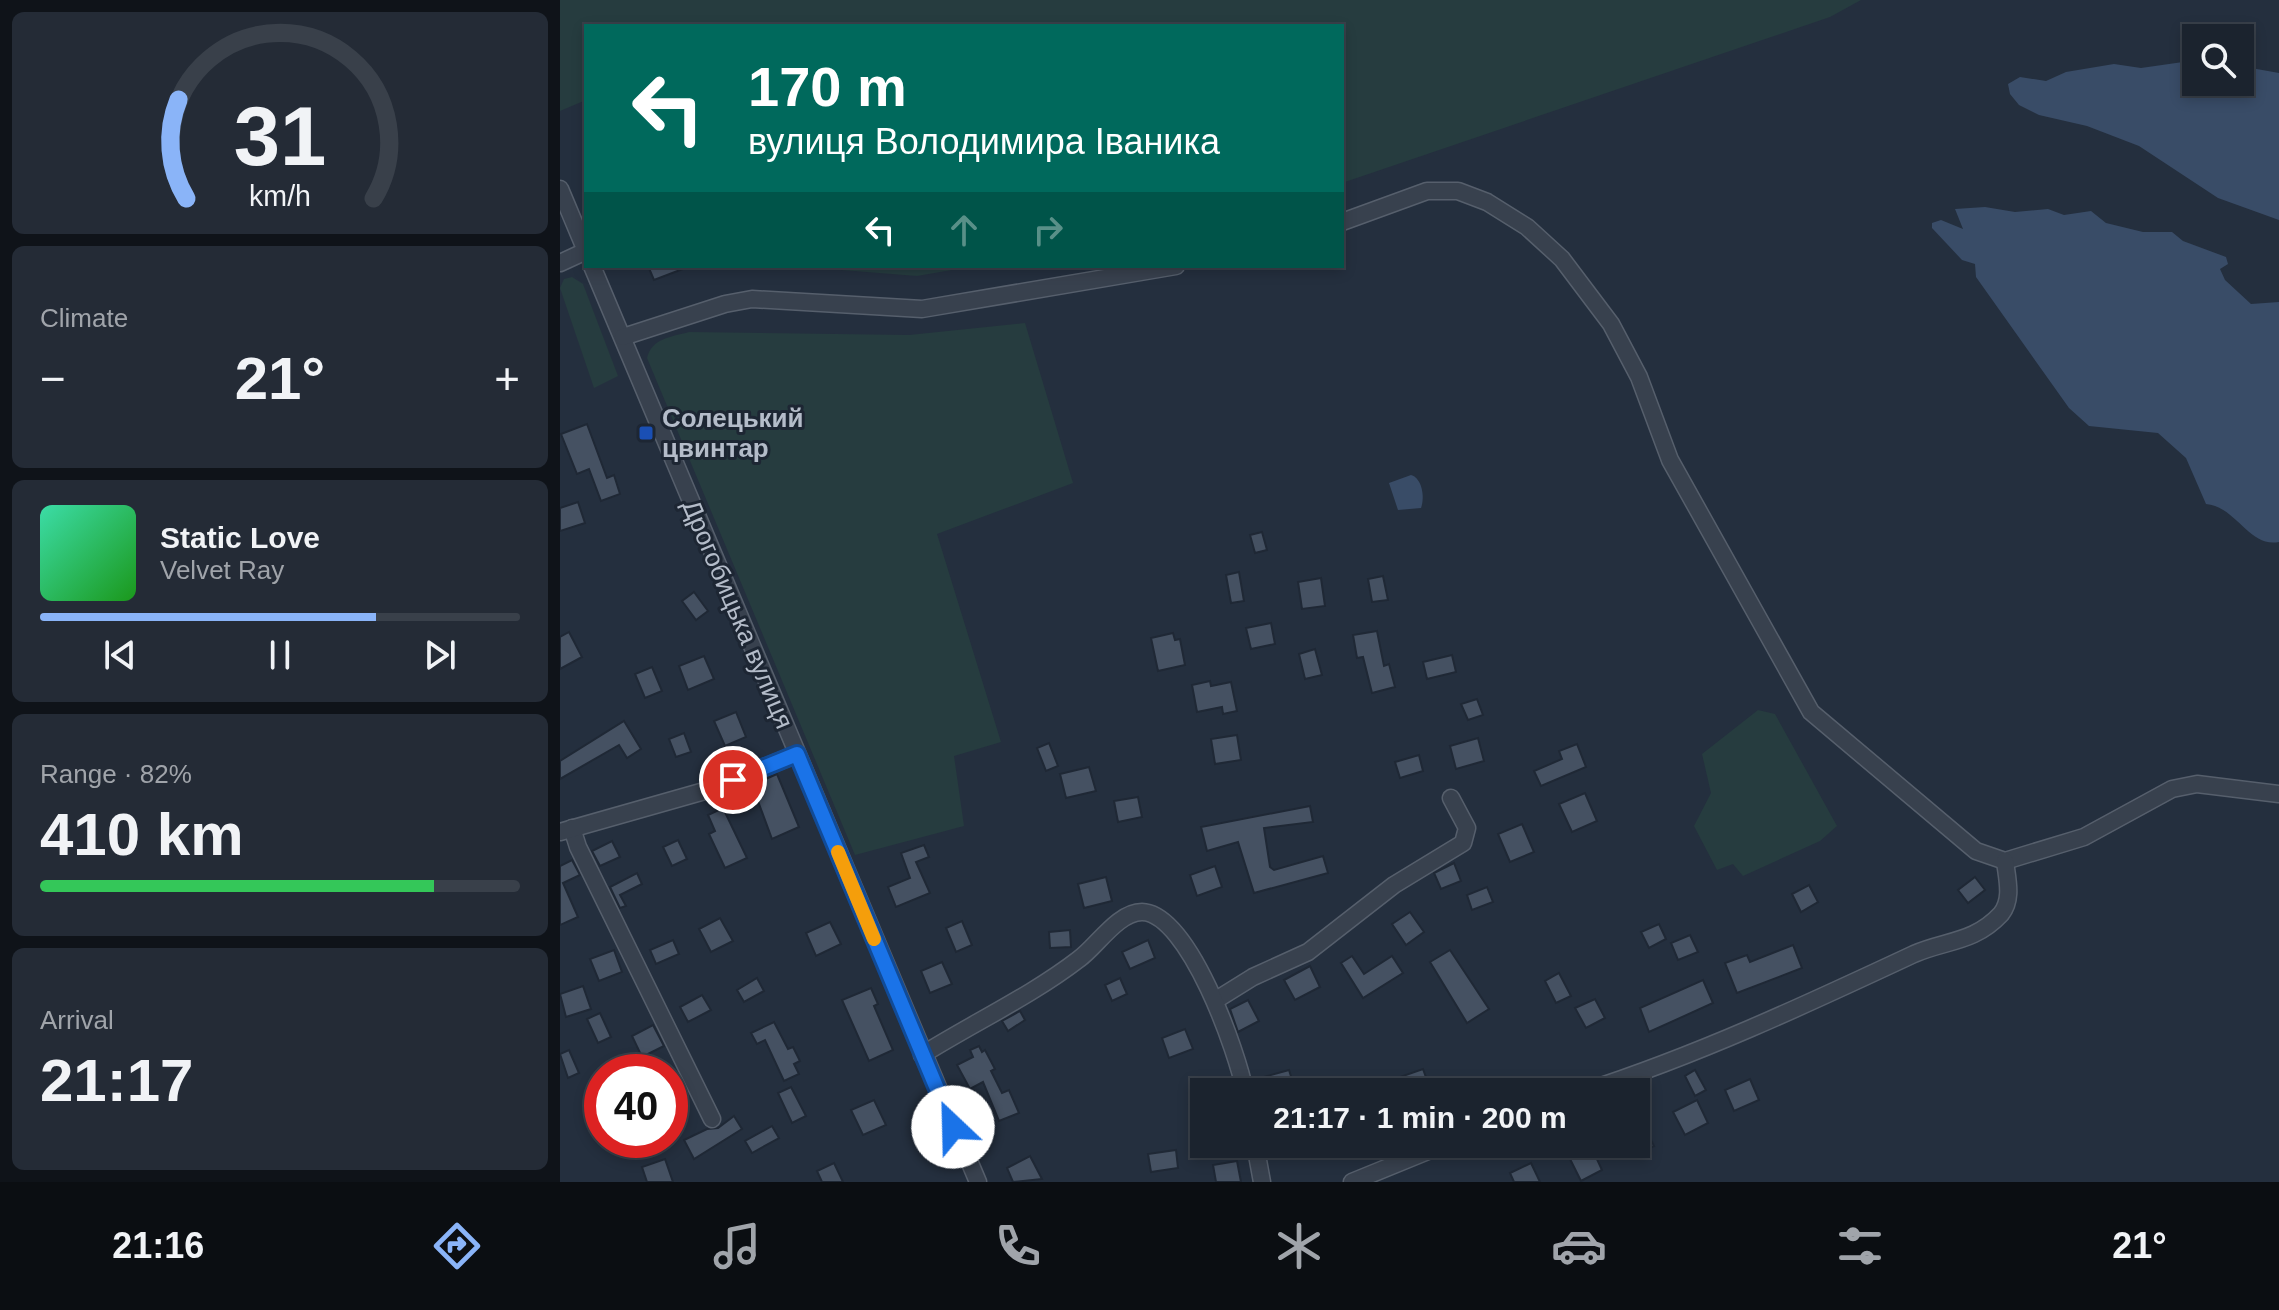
<!DOCTYPE html>
<meta charset="utf-8">
<style>
:root{--surface:#1b232e;--page:#242b36;--text:#f1f3f6;--muted:#a0a4aa;--line:#39404a;--accent:#8ab4f8}
body{margin:0;font-family:Helvetica,sans-serif;background:var(--page);color:var(--text);height:100vh;display:flex;flex-direction:column;font-size:30px;white-space:nowrap}
*{box-sizing:border-box;margin:0}
p{font-size:26px;color:var(--muted)}
.icon{flex:none;width:44px;height:44px;fill:none;stroke:currentColor;stroke-width:2;stroke-linecap:round;stroke-linejoin:round}
.map{position:relative;flex:1;overflow:hidden}
.panel{display:flex;flex-direction:column;gap:12px;padding:12px;background:#0f1319;width:560px}
.panel>*{flex:none}
.banner{position:absolute;left:24px;top:24px;width:760px;height:244px;border-radius:0px;box-shadow:0 4px 12px #0003,0 0 0 2px var(--line);background:#00695c;color:#fff;overflow:hidden}
.buttons{position:absolute;left:1622px;top:24px;display:grid;gap:16px}
.buttons a{display:grid;place-items:center;width:72px;height:72px;border-radius:0px;background:var(--surface);box-shadow:0 4px 12px #0003,0 0 0 2px var(--line);font-size:40px}
.speed{position:absolute;left:24px;top:1054px;display:flex;gap:16px;font-size:40px;font-weight:700;text-align:center}
.speed>*{display:grid;place-content:center;width:104px;height:104px;border-radius:50%;background:var(--surface);box-shadow:0 4px 12px #0003,0 0 0 2px var(--line);line-height:1}
.speed .limit{border:12px solid #d22;background:#fff;color:#111}
.pin{position:absolute;display:grid;place-items:center;width:68px;height:68px;color:#fff;margin:-34px;border:4px solid #fff;border-radius:50%;box-shadow:0 2px 8px #0007}
.me{position:absolute;width:88px;margin:-44px;rotate:336deg;stroke-linejoin:round;filter:drop-shadow(0 0 6px #0008)}
.turn{display:flex;align-items:center;gap:28px;height:168px;padding:0 32px;font-size:36px}
.turn .icon{width:104px;height:104px;stroke-width:2.5}
.turn b{display:block;font-size:56px;line-height:68px}
.lanes{display:flex;align-items:center;height:76px;padding:0 32px;background:#0003;justify-content:center;gap:40px;direction:ltr}
.lanes .off{opacity:.35}
.big{font-size:60px;font-weight:600;line-height:1.1}
.panel .widget{flex:1;display:flex;flex-direction:column;justify-content:center;gap:12px;min-width:0;padding:0 28px;border-radius:12px;background:var(--page)}
.panel .dial{align-items:center;gap:0}
.dial svg{height:208px;overflow:visible;fill:none;stroke:var(--line);stroke-width:7;stroke-linecap:round;text-anchor:middle}
.dial text{fill:var(--text);stroke:none}
.song{display:flex;align-items:center;gap:24px}
.cover{width:96px;height:96px;border-radius:12px;background:linear-gradient(135deg,hsl(160 70% 55%),hsl(120 70% 35%))}
.played{height:8px;border-radius:4px;background:linear-gradient(90deg,var(--accent) 70%,var(--line) 70%)}
.keys{display:flex;justify-content:space-around;direction:ltr}
.heat{display:flex;justify-content:space-between;align-items:center;font-size:44px;direction:ltr}
.charge{height:12px;border-radius:6px;background:linear-gradient(90deg,#34c759 82%,var(--line) 0)}
.trip{position:absolute;left:630px;top:1078px;width:460px;height:80px;border-radius:0px;background:var(--surface);box-shadow:0 4px 12px #0003,0 0 0 2px var(--line);font-weight:600;line-height:80px;text-align:center}
.dock{display:flex;height:128px;justify-content:space-around;align-items:center;background:#0b0e12;color:var(--muted)}
.dock .icon{width:56px;height:56px}
.dock .on{color:var(--accent)}
.dock b{font-size:36px;color:var(--text)}
main{display:flex;flex:1;min-height:0}
.map>svg:first-child{display:block}
.green{fill:#263c3f}
.water{fill:#394c67}
.building{fill:#455162;stroke:#1f2835;stroke-width:2}
.lines{fill:none;stroke-linecap:round;stroke-linejoin:round}
.minor-casing{stroke:#565f6c;stroke-width:19}
.minor{stroke:#38414e;stroke-width:16}
.route-casing{stroke:#114b97;stroke-width:20}
.route{stroke:#1a73e8;stroke-width:14}
.slow{stroke:#f59e0b;stroke-width:14}
.transit-dot{fill:#1a4fb4;stroke:#1d2633;stroke-width:3}
.labels{text-anchor:middle;dominant-baseline:central;stroke-width:6;stroke-linejoin:round;paint-order:stroke}
.poi-label{font-size:26px;font-weight:bold;fill:#b4bcc9;stroke:#1d2633;text-anchor:start}
.street-label{font-size:26px;fill:#b4bcc9;stroke:#1d2633}
</style>
<main>
<section class="panel">
<div class="widget dial"><svg viewBox="0 0 100 80">
<path d="M14 69A42 42 0 1 1 86 69"/>
<path d="M14 69A42 42 0 0 1 11 31" stroke="#8ab4f8"/>
<text x="50" y="56" font-size="32" font-weight="700">31</text>
<text x="50" y="72" font-size="11">km/h</text>
</svg></div>
<div class="widget"><p>Climate</p>
<div class="heat"><a>−</a><b class="big">21°</b><a>+</a></div>
</div>
<div class="widget">
<div class="song"><i class="cover"></i><div><b>Static Love</b><p>Velvet Ray</p></div></div>
<div class="played"></div>
<div class="keys"><svg class="icon" aria-label="previous" viewBox="0 0 24 24"><path d="M18 5L8 12l10 7zM5 5v14"/></svg><svg class="icon" aria-label="pause" viewBox="0 0 24 24"><path d="M8 5v14M16 5v14"/></svg><svg class="icon" aria-label="next" viewBox="0 0 24 24"><path d="M6 5l10 7-10 7zM19 5v14"/></svg></div>
</div>
<div class="widget"><p>Range · 82%</p><b class="big">410 km</b><div class="charge"></div></div>
<div class="widget"><p>Arrival</p><b class="big">21:17</b></div>
</section>
<div class="map">
<svg width="1719" height="1182" viewBox="0 0 1719 1182">
<rect width="100%" height="100%" fill="#242f3e"/>
<g class="green">
<polygon points="0,0 1301,0 1270,17 782,183 782,26 26,26 26,100 0,111"/>
<polygon points="231,266 415,266 357,276"/>
<polygon points="12,277 23,284 58,376 34,388 0,288 4,279"/>
<path d="M465 323 513 483 377 534 441 742 394 756 404 826 295 855 87 358C92 338 111 337 129 332L349 335Z"/>
<polygon points="1198,710 1215,714 1277,826 1260,841 1183,876 1173,864 1157,870 1134,826 1151,793 1142,754"/>
</g>
<g class="water">
<polygon points="1623,62 1636,63 1636,82 1680,82 1680,66 1719,73 1719,220 1658,198 1579,146 1527,126 1479,115 1459,105 1450,94 1448,84 1460,77 1486,81 1506,72 1554,64 1581,68"/>
<path d="M1425 207 1455 212 1488 209 1504 215 1531 211 1546 223 1583 232H1612L1623 241 1666 257 1668 264 1660 269 1665 280 1691 304 1719 302V542C1689 548 1677 507 1646 504L1626 458 1598 433 1529 426 1509 408 1416 277 1415 264 1402 260 1372 228V223L1381 220 1403 229 1395 209Z"/>
<path d="M851 475C862 478 865 497 861 508L838 510 829 483Z"/>
</g>
<g class="building">
<polygon points="88,266 128,266 128,267 94,280"/>
<polygon points="27,424 47,478 54,475 60,494 41,501 29,469 17,474 1,434"/>
<polygon points="18,502 25,523 0,531 0,508"/>
<polygon points="702,532 707,550 695,553 690,535"/>
<polygon points="679,572 684,601 671,603 666,575"/>
<polygon points="823,576 828,600 812,602 808,579"/>
<polygon points="761,578 765,606 742,609 738,582"/>
<polygon points="134,592 148,611 136,620 122,601"/>
<polygon points="711,623 715,644 691,649 686,628"/>
<polygon points="817,631 824,666 829,664 835,687 812,693 803,657 797,658 793,635"/>
<polygon points="9,632 22,657 0,669 0,637"/>
<polygon points="613,633 615,640 620,639 625,665 598,671 591,638"/>
<polygon points="755,649 762,675 745,679 739,654"/>
<polygon points="892,655 896,672 867,679 863,662"/>
<polygon points="144,656 154,679 128,690 119,666"/>
<polygon points="92,667 102,691 85,698 75,674"/>
<polygon points="650,681 651,686 671,682 677,711 663,714 662,707 637,712 632,685"/>
<polygon points="917,699 923,715 908,720 901,704"/>
<polygon points="176,712 186,737 165,746 154,721"/>
<polygon points="64,721 81,749 67,758 59,745 0,779 0,761"/>
<polygon points="124,733 131,752 116,757 109,739"/>
<polygon points="677,735 681,760 655,764 651,739"/>
<polygon points="918,738 924,761 896,769 890,746"/>
<polygon points="489,743 498,766 486,771 477,748"/>
<polygon points="1017,744 1026,767 981,786 974,771 1002,759 999,751"/>
<polygon points="859,755 863,771 840,778 835,762"/>
<polygon points="529,767 536,791 506,798 500,774"/>
<polygon points="217,774 239,827 212,839 192,785"/>
<polygon points="1025,793 1037,821 1012,832 999,804"/>
<polygon points="578,797 582,817 558,822 554,801"/>
<polygon points="750,806 753,822 704,828 710,867 714,870 763,856 768,873 694,893 678,842 647,851 641,827"/>
<polygon points="163,808 187,858 165,868 149,834 155,831 148,815"/>
<polygon points="962,824 974,852 950,862 938,834"/>
<polygon points="118,840 127,859 112,866 103,847"/>
<polygon points="52,841 60,857 40,866 32,851"/>
<polygon points="364,845 369,857 356,862 370,893 336,907 328,887 350,878 341,853"/>
<polygon points="12,860 20,875 3,883 18,917 0,925 0,866"/>
<polygon points="894,863 901,881 881,889 874,873"/>
<polygon points="655,866 662,887 637,896 630,875"/>
<polygon points="77,873 82,884 60,895 66,906 60,908 50,887"/>
<polygon points="546,877 552,901 524,908 518,884"/>
<polygon points="1415,877 1425,890 1408,903 1398,890"/>
<polygon points="1249,885 1258,902 1241,912 1232,894"/>
<polygon points="927,887 933,902 912,910 907,895"/>
<polygon points="850,912 864,932 846,945 832,924"/>
<polygon points="160,918 173,941 151,952 139,929"/>
<polygon points="402,921 412,945 396,952 386,928"/>
<polygon points="270,922 281,944 256,956 246,933"/>
<polygon points="1099,924 1106,939 1089,948 1081,932"/>
<polygon points="510,930 511,947 490,948 489,932"/>
<polygon points="1130,935 1138,952 1118,960 1111,943"/>
<polygon points="113,940 119,954 96,964 90,950"/>
<polygon points="588,940 595,958 570,969 562,952"/>
<polygon points="1233,945 1242,968 1177,993 1165,963 1187,955 1190,962"/>
<polygon points="54,950 62,972 39,981 30,959"/>
<polygon points="890,950 929,1009 907,1023 870,962"/>
<polygon points="792,956 804,974 832,956 843,973 803,998 781,963"/>
<polygon points="382,962 392,984 370,993 361,971"/>
<polygon points="750,966 760,987 735,1000 724,980"/>
<polygon points="999,973 1011,996 996,1003 985,981"/>
<polygon points="197,978 204,991 184,1002 177,990"/>
<polygon points="560,978 567,994 552,1001 545,985"/>
<polygon points="1143,980 1153,1003 1089,1032 1080,1008"/>
<polygon points="23,986 31,1009 6,1017 0,994"/>
<polygon points="311,988 318,1004 314,1006 333,1050 309,1061 282,1000"/>
<polygon points="142,995 151,1010 128,1022 120,1007"/>
<polygon points="1035,999 1045,1018 1026,1028 1015,1008"/>
<polygon points="688,1000 699,1021 678,1032 670,1009"/>
<polygon points="460,1011 465,1020 448,1031 442,1021"/>
<polygon points="40,1013 51,1037 38,1043 27,1019"/>
<polygon points="214,1022 228,1049 233,1047 240,1061 234,1064 239,1074 224,1081 205,1040 197,1044 191,1033"/>
<polygon points="93,1025 104,1046 82,1057 72,1036"/>
<polygon points="625,1029 633,1049 609,1058 602,1038"/>
<polygon points="419,1046 422,1052 425,1050 435,1069 431,1071 442,1093 449,1090 459,1113 439,1121 423,1082 410,1089 397,1065 413,1057 410,1050"/>
<polygon points="9,1050 19,1073 8,1078 0,1054"/>
<polygon points="863,1069 868,1083 845,1090 840,1077"/>
<polygon points="729,1070 735,1089 709,1092 704,1077"/>
<polygon points="1135,1070 1146,1090 1135,1096 1125,1076"/>
<polygon points="1190,1079 1199,1100 1174,1111 1165,1090"/>
<polygon points="231,1087 246,1116 232,1123 218,1093"/>
<polygon points="314,1100 326,1125 303,1135 291,1110"/>
<polygon points="1137,1100 1148,1123 1125,1135 1113,1112"/>
<polygon points="644,1103 644,1118 632,1120 629,1105"/>
<polygon points="1076,1110 1094,1146 1076,1155"/>
<polygon points="174,1116 182,1129 134,1159 124,1140 147,1129 158,1128"/>
<polygon points="212,1126 219,1138 192,1153 185,1141"/>
<polygon points="1030,1144 1042,1170 1021,1181 1008,1155"/>
<polygon points="616,1150 618,1168 591,1172 588,1154"/>
<polygon points="470,1156 482,1179 453,1182 447,1168"/>
<polygon points="105,1159 113,1182 87,1182 82,1167"/>
<polygon points="677,1161 681,1182 656,1182 653,1165"/>
<polygon points="274,1163 283,1182 262,1182 257,1171"/>
<polygon points="971,1163 980,1182 954,1182 950,1173"/>
</g>
<g class="lines">
<g class="minor-casing">
<g id="minor">
<polyline points="0,189 26,251 0,263"/>
<polyline points="782,222 867,191 898,191 927,202 967,227 1002,259 1051,324 1079,377 1110,460 1251,712 1416,851 1445,861 1524,837 1612,789 1637,784 1719,794"/>
<polyline points="32,266 418,1182"/>
<polyline points="63,337 165,304 192,299 362,309 616,266"/>
<polyline points="12,828 18,847 152,1119"/>
<polyline points="0,832 148,790 237,754"/>
<polyline points="656,1000 693,977 748,952 834,885 903,843 907,828 891,798"/>
<path d="M362 1055C413 1023 471 996 519 959 537 946 558 912 582 912 629 913 678 1054 685 1092"/>
<path d="M1023 1092C1138 1055 1245 1005 1354 954 1386 940 1414 943 1441 914 1453 899 1447 879 1445 861"/>
<polyline points="695,1144 702,1182"/>
<polyline points="792,1182 885,1144"/>
</g>
</g>
<use href="#minor" class="minor"/>
</g>
<g class="lines">
<g class="route-casing">
<polyline id="route" points="173,780 237,754 393,1127"/>
</g>
<use href="#route" class="route"/>
<polyline class="slow" points="278,852 314,939"/>
</g>
<rect class="transit-dot" x="78" y="425" width="16" height="16" rx="4"/>
<g class="labels">
<g class="poi-label">
<text x="102" y="418">Солецький<tspan x="102" dy="30">цвинтар</tspan></text>
</g>
<g class="street-label">
<text transform="translate(178 614) rotate(67)">Дрогобицька вулиця</text>
</g>
</g>
</svg>
<div class="buttons">
<a><svg class="icon" aria-label="search" viewBox="0 0 24 24"><circle cx="10" cy="10" r="6"/><path d="M15 15l6 6"/></svg></a>
</div>
<div class="speed"><div class="limit">40</div></div>
<div class="pin" style="left:173px;top:780px;background:#d93025"><svg class="icon" aria-label="arrive" viewBox="0 0 24 24"><path d="M6 21V4h12l-3 4 3 4H6"/></svg></div>
<svg class="me" style="left:393px;top:1127px" viewBox="-20 -20 40 40"><circle r="19" fill="#fff"/><path d="M0-13L10 11 0 6-10 11z" fill="#1a73e8"/></svg>
<div class="trip">21:17 · 1 min · 200 m</div>
<div class="banner">
<div class="turn"><svg class="icon" aria-label="left" viewBox="0 0 24 24"><path d="M17 20v-9H6M10 6l-5 5 5 5"/></svg><div><b>170 m</b>вулиця Володимира Іваника</div></div>
<div class="lanes"><svg class="icon" aria-label="left" viewBox="0 0 24 24"><path d="M17 20v-9H6M10 6l-5 5 5 5"/></svg><svg class="icon off" aria-label="ahead" viewBox="0 0 24 24"><path d="M12 20V5M6 11l6-6 6 6"/></svg><svg class="icon off" aria-label="right" viewBox="0 0 24 24"><path d="M7 20v-9h11M14 6l5 5-5 5"/></svg></div>
</div>
</div>
</main>
<nav class="dock">
<b>21:16</b>
<svg class="icon on" aria-label="directions" viewBox="0 0 24 24"><path d="M12 3l9 9-9 9-9-9zM9 14v-3h6M13 9l2 2-2 2"/></svg>
<svg class="icon" aria-label="music" viewBox="0 0 24 24"><path d="M9 18V5l10-2v13"/><circle cx="6" cy="18" r="3"/><circle cx="16" cy="16" r="3"/></svg>
<svg class="icon" aria-label="phone" viewBox="0 0 24 24"><path d="M5 4h4l2 5-3 2q2 4 5 5l2-3 5 2v4C11 20 4 13 5 4z"/></svg>
<svg class="icon" aria-label="climate" viewBox="0 0 24 24"><path d="M12 3v18M4 7l16 10M4 17L20 7"/></svg>
<svg class="icon" aria-label="car" viewBox="0 0 24 24"><path d="M5 17H2v-5l4-1 3-4h7l3 4 3 1v5h-3M9 17h6M6 11h13"/><circle cx="7" cy="17" r="2"/><circle cx="17" cy="17" r="2"/></svg>
<svg class="icon" aria-label="filters" viewBox="0 0 24 24"><path d="M4 7h16M4 17h16"/><circle cx="9" cy="7" r="2"/><circle cx="15" cy="17" r="2"/></svg>
<b>21°</b>
</nav>
